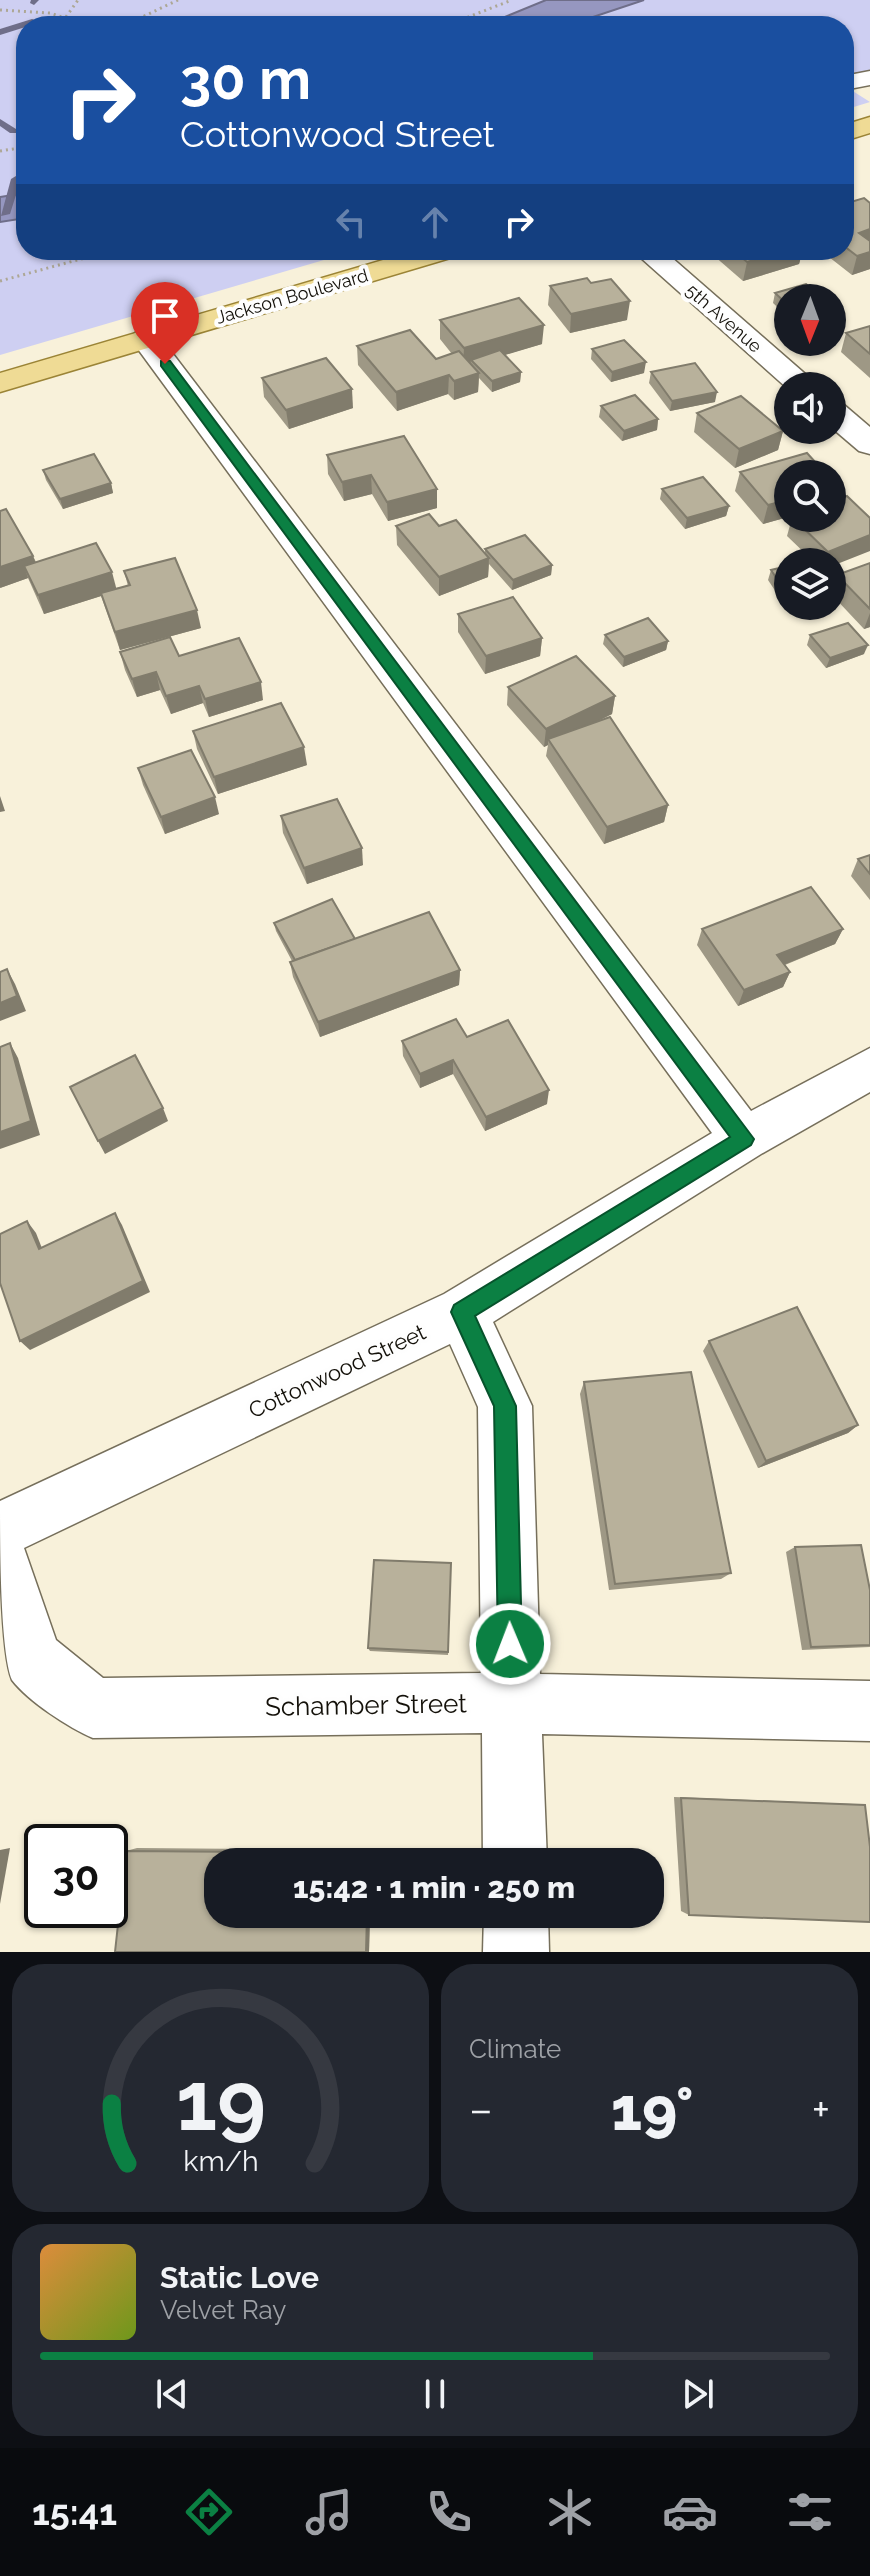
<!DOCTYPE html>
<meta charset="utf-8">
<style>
:root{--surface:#171b24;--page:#242831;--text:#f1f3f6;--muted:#9ea1a6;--line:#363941;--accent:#0b8043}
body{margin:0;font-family:Raleway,sans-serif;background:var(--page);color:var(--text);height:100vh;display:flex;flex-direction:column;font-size:30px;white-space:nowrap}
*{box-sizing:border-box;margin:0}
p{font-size:26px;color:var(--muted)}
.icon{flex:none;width:44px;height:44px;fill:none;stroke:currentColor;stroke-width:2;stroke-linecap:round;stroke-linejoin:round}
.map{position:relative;height:1952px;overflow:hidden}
.details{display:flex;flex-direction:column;gap:12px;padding:12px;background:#0d0f14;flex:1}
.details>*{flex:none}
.top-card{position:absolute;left:16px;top:16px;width:838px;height:244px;border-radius:32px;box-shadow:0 2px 6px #0004;background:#1a4fa0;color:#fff;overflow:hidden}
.needle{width:52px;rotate:181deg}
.fabs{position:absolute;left:774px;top:284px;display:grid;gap:16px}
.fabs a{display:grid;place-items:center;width:72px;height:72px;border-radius:50%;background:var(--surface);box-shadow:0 2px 6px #0004;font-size:40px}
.speed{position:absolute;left:24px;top:1824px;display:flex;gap:16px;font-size:40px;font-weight:700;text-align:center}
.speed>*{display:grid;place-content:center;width:104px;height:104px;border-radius:50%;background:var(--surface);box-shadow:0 2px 6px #0004;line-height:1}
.speed .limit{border:4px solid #111;border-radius:12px;background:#fff;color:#111}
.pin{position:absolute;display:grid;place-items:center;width:68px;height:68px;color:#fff;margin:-82px -34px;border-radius:50% 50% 50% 0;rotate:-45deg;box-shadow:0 0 8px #0007}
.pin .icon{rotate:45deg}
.me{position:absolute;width:88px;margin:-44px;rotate:359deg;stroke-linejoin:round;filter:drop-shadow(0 0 6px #0008)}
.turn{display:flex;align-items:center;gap:28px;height:168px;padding:0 32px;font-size:36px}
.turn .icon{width:104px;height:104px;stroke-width:2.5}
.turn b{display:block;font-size:56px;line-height:68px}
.lanes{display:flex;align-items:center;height:76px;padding:0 32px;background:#0003;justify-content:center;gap:40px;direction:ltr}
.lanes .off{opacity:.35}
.big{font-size:60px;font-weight:800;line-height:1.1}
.details .card{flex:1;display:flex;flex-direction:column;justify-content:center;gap:12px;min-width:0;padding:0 28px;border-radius:32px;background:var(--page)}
.details .dial{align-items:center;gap:0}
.dial svg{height:208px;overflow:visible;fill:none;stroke:var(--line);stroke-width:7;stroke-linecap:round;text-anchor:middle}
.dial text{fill:var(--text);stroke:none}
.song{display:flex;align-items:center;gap:24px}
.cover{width:96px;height:96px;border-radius:12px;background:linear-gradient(135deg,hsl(30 70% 55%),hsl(80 70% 35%))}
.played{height:8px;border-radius:4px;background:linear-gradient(90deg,var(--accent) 70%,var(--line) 70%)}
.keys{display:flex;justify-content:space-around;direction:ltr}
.heat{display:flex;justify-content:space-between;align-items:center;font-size:44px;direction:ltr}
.details .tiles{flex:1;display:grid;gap:12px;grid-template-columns:1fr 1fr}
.card:last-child{grid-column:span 2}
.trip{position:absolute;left:204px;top:1848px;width:460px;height:80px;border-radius:32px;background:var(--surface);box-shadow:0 2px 6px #0004;font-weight:800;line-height:80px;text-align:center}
.tabs{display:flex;height:128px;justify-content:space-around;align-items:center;background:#090b0e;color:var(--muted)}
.tabs .icon{width:56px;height:56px}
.tabs .on{color:var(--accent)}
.tabs b{font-size:36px;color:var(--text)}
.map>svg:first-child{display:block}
.green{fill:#cecff2}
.water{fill:#9697c0;stroke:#6f6e89;stroke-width:2}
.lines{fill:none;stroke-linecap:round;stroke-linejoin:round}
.stream{fill:#6f6e89;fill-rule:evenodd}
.minor-casing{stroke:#766f5b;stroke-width:3}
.major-casing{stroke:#9b8436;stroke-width:3}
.path{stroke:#ada795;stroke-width:3;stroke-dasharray:2 4;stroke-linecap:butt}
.minor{fill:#fff;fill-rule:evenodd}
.major{fill:#efdb95;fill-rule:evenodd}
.wall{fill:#9e9885}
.shaded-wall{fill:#817c6c}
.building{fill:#b8b19b;stroke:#817c6c;stroke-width:2}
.route{fill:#0b8043;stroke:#07532c;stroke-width:2}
.labels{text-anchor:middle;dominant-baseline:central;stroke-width:8;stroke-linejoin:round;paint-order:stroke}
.far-street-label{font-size:18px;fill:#131009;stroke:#fefefe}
.street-label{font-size:22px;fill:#131009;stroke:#fefefe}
.near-street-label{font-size:26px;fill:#131009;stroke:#fefefe}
</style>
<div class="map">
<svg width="870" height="1952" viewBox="0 0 870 1952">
<rect width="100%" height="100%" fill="#f8f1da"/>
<polygon class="green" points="0,0 870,0 870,82 848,88 870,102 844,110 844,26 26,26 26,250 358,250 0,355"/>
<g class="water">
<polygon points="546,0 644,0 569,25 483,26"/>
<polygon points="26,193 26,218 0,222 0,197"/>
</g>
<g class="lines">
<g class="stream">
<polygon points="31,0 39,0 34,5 30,3"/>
<polygon points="32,19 35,20 35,24 0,35 0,29"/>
<polygon points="0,119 16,129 16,133 10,133 0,126"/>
<polygon points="16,176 21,179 10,214 1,216 11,179"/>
</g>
<g class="minor-casing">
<g id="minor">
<polygon points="870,71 870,85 844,90 844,76"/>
<polygon points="632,250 663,250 819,386 788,386 788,389"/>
<path d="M146 330 157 333 751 1111 870 1048V1092L761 1154 493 1322 532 1406 540 1674 870 1681V1741L542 1734 547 1862H483L482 1733 93 1738C69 1728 28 1701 12 1680 0 1651 0 1540 0 1501L444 1294 712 1133 135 345 131 339 135 333ZM450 1344 478 1407 481 1673 103 1678 56 1640 24 1548Z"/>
<polygon points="832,401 843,404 870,427 870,454 859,451 832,428"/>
<polygon points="484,1914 548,1914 549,1952 483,1952"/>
</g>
</g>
<g class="major-casing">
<g id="major">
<polygon points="870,117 870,133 844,141 844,125"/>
<polygon points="417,250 461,250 457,256 0,392 0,373"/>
</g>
</g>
<g class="path">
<polyline points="0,10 50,13 88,26"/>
<polyline points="66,17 78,0"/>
<polyline points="97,26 136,20 178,0"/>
<polyline points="445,26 512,0"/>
<polyline points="0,151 26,147"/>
<polyline points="0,281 114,250"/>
</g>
<use href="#minor" class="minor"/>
<use href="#major" class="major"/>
</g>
<g class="wall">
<polygon points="844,204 870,269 852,275 820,250 844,250"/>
<polygon points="713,250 803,250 799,264 743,281 713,255"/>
<polygon points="591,283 627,320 570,333 548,305 550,286"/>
<polygon points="775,293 788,298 788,317 773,303"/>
<polygon points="440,320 542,344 504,355 521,372 520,382 492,392 479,378 478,392 454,400 448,394 397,411 358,365 357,346 436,359 452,354 440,339"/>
<polygon points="870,326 870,378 841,352 846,333"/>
<polygon points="592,349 644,373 611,382 591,359"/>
<polygon points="651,372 715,402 670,411 649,383"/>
<polygon points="262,378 353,408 289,429 264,397"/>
<polygon points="601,406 658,419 657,430 622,441 599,417"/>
<polygon points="697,413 783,431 778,450 735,468 694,432"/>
<polygon points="327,455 437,489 437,508 388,521 372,494 344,501 328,474"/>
<polygon points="43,470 111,483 113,493 63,509 46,480"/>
<polygon points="740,472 788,474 788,517 763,524 735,491"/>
<polygon points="662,489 729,506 726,516 685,529 660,499"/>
<polygon points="792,518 832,518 832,562 804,562 812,560 787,536"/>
<polygon points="396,526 439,526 485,554 485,549 552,565 551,575 512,590 489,564 488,577 439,596 397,545"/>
<polygon points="33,556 36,562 116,588 128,586 124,571 201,628 120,650 101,596 44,614 28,578 0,588"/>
<polygon points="870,563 870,627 864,629 832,595 832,589 837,575"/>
<polygon points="788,566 788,599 782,601 768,580 771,570"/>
<polygon points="458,614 542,638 540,656 485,674 458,632"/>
<polygon points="605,635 668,641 666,650 623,667 603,644"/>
<polygon points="810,635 864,654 826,668 807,645"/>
<polygon points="120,652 179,656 263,700 209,717 203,703 171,714 160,690 137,697 125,670"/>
<polygon points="508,687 615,696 612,714 595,723 668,805 664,822 604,844 546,756 548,745 544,747 507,705"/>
<polygon points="193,731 307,765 218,794 197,749"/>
<polygon points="138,768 219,814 165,834 143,785"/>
<polygon points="281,816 363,865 307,884 283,833"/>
<polygon points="870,855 870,900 851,876 858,859"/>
<polygon points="274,923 355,939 460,970 459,985 320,1037 293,977 290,962 292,961 276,931"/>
<polygon points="702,929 843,929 835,944 785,965 790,972 783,987 738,1006 697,945"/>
<polygon points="467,1037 547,1104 485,1131 453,1074 420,1088 403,1056 402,1041"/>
<polygon points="709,1341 858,1425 848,1433 758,1468 703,1351"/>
<polygon points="584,1382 731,1573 721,1579 609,1590 580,1394"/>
<polygon points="795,1547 870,1590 870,1647 802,1650 786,1552"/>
<polygon points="451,1563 448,1655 370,1651 368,1648"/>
<polygon points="674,1797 853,1804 865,1805 689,1915 681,1911"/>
<polygon points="137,1848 371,1850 371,1862 218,1862 218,1914 370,1914 369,1952 115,1952 126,1851"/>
</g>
<g class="shaded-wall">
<polygon points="870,229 870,246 859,233"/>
<polygon points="789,250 803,250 799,264 743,281 747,262"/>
<polygon points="870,252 870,269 852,275 857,256"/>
<polygon points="630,301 627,320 570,333 571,314"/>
<polygon points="544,325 542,344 475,364 471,360 470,365 463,367 464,348"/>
<polygon points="646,362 644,373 611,382 612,372"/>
<polygon points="521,372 520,382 492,392 492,381"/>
<polygon points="479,373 478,392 454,400 454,381"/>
<polygon points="449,375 448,394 397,411 396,392"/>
<polygon points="352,389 353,408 289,429 286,410"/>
<polygon points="717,392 715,402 670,411 672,401"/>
<polygon points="658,419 657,430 622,441 624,431"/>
<polygon points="783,431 778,450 735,468 739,449"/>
<polygon points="371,475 372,494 344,501 342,482"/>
<polygon points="111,483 113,493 63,509 60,499"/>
<polygon points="837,485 832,500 832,487"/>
<polygon points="437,489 437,508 388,521 387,502"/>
<polygon points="788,500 788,517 763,524 768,505"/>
<polygon points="729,506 726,516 685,529 687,518"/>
<polygon points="870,535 870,551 832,566 832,562 825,562 828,552"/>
<polygon points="33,556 40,574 24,566 28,578 0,588 0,567"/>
<polygon points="489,558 488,577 439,596 439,577"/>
<polygon points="552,565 551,575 512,590 513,580"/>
<polygon points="112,572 117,591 44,614 38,595"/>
<polygon points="788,590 788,599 782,601 785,591"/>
<polygon points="197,610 201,628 120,650 115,632"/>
<polygon points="870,613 870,627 864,629"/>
<polygon points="542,638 540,656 485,674 486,656"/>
<polygon points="668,641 666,650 623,667 624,657"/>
<polygon points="868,645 864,654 826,668 830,658"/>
<polygon points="156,672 160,690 137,697 132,679"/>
<polygon points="261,682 263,700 209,717 205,699"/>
<polygon points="199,686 203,703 171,714 166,696"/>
<polygon points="615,696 612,714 552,743 548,739 548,745 544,747 546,729"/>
<polygon points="304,747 307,765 218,794 214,777"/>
<polygon points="0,796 5,811 0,812"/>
<polygon points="215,797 219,814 165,834 161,817"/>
<polygon points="668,805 664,822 604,844 607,827"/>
<polygon points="362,848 363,865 307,884 304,868"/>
<polygon points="843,929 835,944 771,970 777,955"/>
<polygon points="7,969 15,984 26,1011 0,1021 0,1003"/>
<polygon points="460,970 459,985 320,1037 318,1022"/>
<polygon points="790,972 783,987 738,1006 744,990"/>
<polygon points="10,1043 18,1058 40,1135 0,1149 0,1132"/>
<polygon points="453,1060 453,1074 420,1088 420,1074"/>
<polygon points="549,1090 547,1104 485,1131 486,1117"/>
<polygon points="163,1108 168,1121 105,1154 98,1141"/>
<polygon points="115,1213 122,1225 150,1292 30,1350 20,1341"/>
<polygon points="27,1221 36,1233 47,1261 39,1249"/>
<polygon points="858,1425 848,1433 758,1468 766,1461"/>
<polygon points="10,1848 0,1904 0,1850"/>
<polygon points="367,1914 370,1914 369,1952 366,1952"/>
</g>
<g class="building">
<polygon points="864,198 870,203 870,229 859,233 870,241 870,252 857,256 844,246 844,204"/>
<polygon points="733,250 789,250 747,262"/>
<polygon points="587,278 591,283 611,279 630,301 571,314 550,286"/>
<polygon points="806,284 822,298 788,298 788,305 775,293"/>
<polygon points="519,298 544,325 464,348 440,320"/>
<polygon points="870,326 870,354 846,333"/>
<polygon points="410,330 436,359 459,351 479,373 454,381 449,375 396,392 357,346"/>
<polygon points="624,340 646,362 612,372 592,349"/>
<polygon points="500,350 521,372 492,381 471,360"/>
<polygon points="326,358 352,389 286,410 262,378"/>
<polygon points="695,363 717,392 672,401 651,372"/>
<polygon points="635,395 658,419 624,431 601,406"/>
<polygon points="741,396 783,431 739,449 697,413"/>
<polygon points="404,436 437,489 387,502 371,475 342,482 327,455"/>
<polygon points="807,453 826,474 788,474 788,500 768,505 740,472"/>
<polygon points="94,454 111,483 60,499 43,470"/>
<polygon points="703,477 729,506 687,518 662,489"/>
<polygon points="847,496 870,518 870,535 828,552 793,518 832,518 832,502"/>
<polygon points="6,509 33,556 0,567 0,511"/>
<polygon points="429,514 439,526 456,520 489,558 439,577 396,526"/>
<polygon points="525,535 552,565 513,580 485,549"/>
<polygon points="96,543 112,572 38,595 24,566"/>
<polygon points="175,558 197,610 115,632 101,593 130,585 124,571"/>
<polygon points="870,563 870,609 837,575"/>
<polygon points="788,566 788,590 785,591 771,570"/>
<polygon points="513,597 542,638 486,656 458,614"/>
<polygon points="648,618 668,641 624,657 605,635"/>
<polygon points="848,623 868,645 830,658 810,635"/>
<polygon points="170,637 179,656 239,638 261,682 205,699 199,686 166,696 156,672 132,679 120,652"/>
<polygon points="576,656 615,696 546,729 508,687"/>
<polygon points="281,703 304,747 214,777 193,731"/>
<polygon points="610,717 668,805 607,827 548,739"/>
<polygon points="191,750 215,797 161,817 138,768"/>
<polygon points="337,799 362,848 304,868 281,816"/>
<polygon points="870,855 870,874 858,859"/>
<polygon points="811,887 843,929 777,955 790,972 744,990 702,929"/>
<polygon points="332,899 355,939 295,960 274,923"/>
<polygon points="429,912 460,970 318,1022 290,962"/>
<polygon points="7,969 17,996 0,1003 0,972"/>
<polygon points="456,1019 467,1037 508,1020 549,1090 486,1117 453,1060 420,1074 402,1041"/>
<polygon points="10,1043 31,1121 0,1132 0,1047"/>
<polygon points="135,1055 163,1108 98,1141 70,1087"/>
<polygon points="115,1213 143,1281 20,1341 0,1283 0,1234 27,1221 39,1249"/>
<polygon points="797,1307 858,1425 766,1461 709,1341"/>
<polygon points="691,1372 731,1573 615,1584 584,1382"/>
<polygon points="861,1545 870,1590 870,1645 811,1647 795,1547"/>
<polygon points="374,1560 451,1563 448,1652 368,1648"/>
<polygon points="681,1798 865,1805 870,1847 870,1922 689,1915"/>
<polygon points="126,1851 369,1853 368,1862 218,1862 218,1914 367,1914 366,1952 115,1952"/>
</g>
<polygon class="route" points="165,360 170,361 754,1139 751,1145 475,1316 516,1406 522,1644 519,1652 510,1656 502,1652 498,1644 494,1406 451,1312 454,1305 730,1137 161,366 161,361"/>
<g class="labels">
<g class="far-street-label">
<text transform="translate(292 296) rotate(-16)">Jackson Boulevard</text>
<text transform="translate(724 318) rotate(41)">5th Avenue</text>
</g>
<g class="street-label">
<text transform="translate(337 1371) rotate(-25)">Cottonwood Street</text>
</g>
<g class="near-street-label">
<text transform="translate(366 1705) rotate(-1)">Schamber Street</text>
</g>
</g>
</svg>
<div class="fabs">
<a><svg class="needle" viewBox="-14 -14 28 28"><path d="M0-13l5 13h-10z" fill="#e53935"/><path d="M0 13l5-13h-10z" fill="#9ea1a6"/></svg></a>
<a><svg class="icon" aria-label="sound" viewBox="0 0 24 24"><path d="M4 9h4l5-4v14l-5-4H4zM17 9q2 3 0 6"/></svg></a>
<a><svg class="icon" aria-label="search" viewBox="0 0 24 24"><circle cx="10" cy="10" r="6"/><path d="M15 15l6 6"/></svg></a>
<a><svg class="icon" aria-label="layers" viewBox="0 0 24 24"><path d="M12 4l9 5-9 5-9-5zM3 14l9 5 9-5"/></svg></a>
</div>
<div class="speed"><div class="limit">30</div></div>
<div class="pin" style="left:165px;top:364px;background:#d93025"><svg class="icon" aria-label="arrive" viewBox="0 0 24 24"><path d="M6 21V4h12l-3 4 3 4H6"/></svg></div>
<svg class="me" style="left:510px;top:1644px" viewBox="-20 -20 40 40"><circle r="17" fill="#0b8043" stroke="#fff" stroke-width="3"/><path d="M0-11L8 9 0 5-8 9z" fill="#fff"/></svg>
<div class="trip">15:42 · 1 min · 250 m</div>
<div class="top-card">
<div class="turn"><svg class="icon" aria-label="right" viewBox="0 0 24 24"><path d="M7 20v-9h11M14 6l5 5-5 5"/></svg><div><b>30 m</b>Cottonwood Street</div></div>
<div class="lanes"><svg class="icon off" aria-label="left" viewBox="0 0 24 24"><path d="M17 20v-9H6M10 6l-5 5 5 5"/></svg><svg class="icon off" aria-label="ahead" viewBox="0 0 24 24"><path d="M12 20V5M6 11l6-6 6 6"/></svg><svg class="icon" aria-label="right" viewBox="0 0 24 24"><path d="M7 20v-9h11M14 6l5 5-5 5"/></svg></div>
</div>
</div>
<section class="details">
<div class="tiles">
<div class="card dial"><svg viewBox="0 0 100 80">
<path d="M14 69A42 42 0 1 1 86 69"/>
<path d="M14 69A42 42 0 0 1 8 46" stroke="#0b8043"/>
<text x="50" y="56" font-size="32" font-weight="700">19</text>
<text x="50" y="72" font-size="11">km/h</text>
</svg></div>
<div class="card"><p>Climate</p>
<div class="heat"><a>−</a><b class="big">19°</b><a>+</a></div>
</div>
<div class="card">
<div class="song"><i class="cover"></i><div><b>Static Love</b><p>Velvet Ray</p></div></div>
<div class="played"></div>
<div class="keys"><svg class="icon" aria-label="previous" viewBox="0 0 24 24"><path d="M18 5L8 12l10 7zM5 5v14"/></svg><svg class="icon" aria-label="pause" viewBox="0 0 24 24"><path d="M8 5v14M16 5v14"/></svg><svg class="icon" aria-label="next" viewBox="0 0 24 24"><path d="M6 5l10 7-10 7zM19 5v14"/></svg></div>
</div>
</div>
</section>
<nav class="tabs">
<b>15:41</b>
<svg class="icon on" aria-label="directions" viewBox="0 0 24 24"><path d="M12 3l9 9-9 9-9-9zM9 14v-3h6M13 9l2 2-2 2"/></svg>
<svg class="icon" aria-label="music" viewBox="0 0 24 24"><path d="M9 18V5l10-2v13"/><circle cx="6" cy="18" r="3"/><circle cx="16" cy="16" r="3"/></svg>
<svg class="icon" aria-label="phone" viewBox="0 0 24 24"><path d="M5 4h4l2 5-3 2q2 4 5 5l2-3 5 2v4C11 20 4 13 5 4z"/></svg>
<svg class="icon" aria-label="climate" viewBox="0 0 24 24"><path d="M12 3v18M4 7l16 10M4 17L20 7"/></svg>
<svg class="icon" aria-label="car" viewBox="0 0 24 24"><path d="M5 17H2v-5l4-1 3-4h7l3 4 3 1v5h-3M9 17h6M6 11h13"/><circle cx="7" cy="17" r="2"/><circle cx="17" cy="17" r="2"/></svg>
<svg class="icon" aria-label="filters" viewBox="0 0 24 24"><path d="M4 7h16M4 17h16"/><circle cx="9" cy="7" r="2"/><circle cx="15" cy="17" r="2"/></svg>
</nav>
